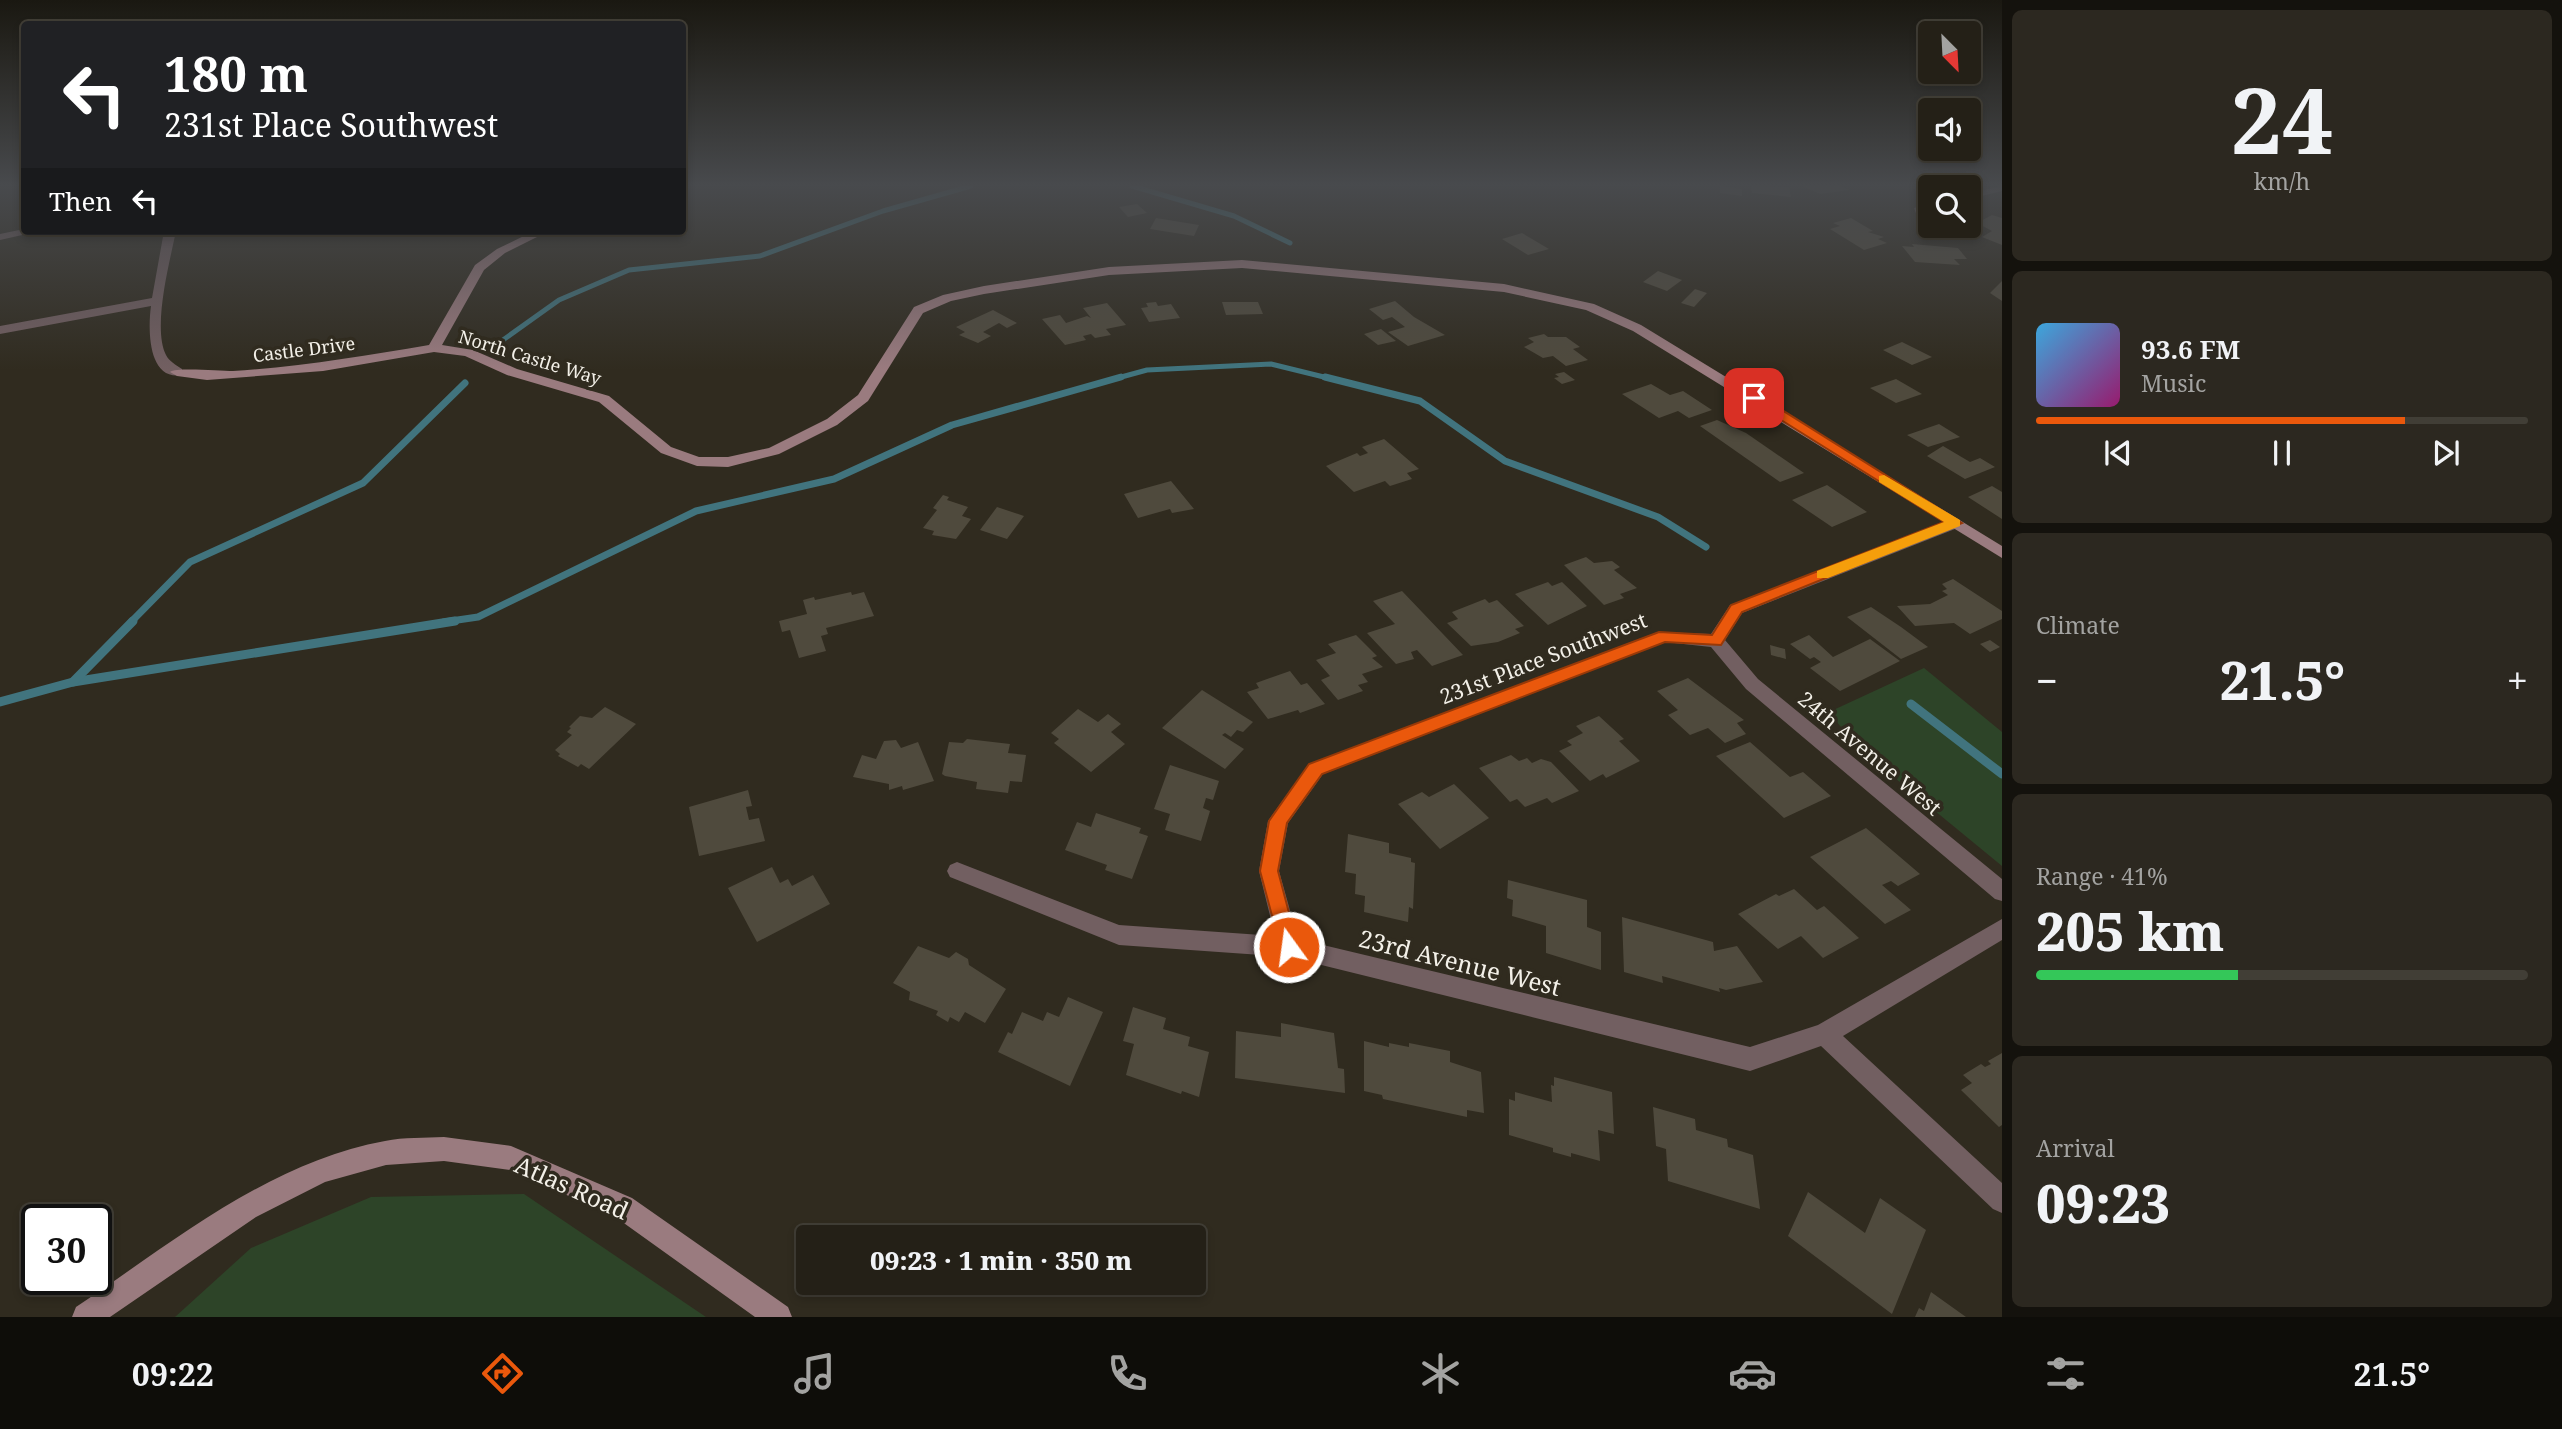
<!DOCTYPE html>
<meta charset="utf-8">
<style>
:root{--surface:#242017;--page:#2c2820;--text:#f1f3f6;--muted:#a3a3a1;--line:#413e36;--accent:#ea580c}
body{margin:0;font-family:"Noto Serif",serif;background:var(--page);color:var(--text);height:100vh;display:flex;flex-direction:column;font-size:26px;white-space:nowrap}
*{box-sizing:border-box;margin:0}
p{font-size:23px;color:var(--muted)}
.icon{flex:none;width:38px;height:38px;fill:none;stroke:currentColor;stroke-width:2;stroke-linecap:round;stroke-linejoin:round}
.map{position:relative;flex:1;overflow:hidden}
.drawer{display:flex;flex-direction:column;gap:10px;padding:10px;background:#14120d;width:560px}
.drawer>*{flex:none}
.hud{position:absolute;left:21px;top:21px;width:665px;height:214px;border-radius:7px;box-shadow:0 4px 10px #0003,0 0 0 2px var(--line);background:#202124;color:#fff;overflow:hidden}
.needle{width:46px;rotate:156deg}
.controls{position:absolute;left:1918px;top:21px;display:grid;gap:14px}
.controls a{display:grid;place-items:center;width:63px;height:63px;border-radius:7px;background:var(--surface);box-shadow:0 4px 10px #0003,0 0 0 2px var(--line);font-size:35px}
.speed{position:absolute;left:21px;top:1204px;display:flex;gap:14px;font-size:35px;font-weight:700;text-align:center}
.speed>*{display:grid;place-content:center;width:91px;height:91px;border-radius:50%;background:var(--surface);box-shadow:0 4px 10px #0003,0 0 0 2px var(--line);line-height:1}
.speed .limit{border:4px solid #111;border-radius:10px;background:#fff;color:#111}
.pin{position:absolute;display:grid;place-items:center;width:60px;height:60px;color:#fff;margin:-30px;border-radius:14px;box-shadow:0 4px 10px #0006}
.me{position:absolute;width:77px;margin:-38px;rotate:346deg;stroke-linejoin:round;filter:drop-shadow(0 0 5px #0008)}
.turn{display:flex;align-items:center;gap:24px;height:147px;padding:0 28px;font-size:32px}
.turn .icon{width:91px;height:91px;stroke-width:2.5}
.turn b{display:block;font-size:49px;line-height:60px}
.then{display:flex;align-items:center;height:66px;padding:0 28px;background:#0003;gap:14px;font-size:26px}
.big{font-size:52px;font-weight:800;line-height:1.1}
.drawer .tile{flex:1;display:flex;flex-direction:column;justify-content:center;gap:10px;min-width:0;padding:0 24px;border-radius:10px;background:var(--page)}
.drawer .dial{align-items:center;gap:0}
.dial b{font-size:91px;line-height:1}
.song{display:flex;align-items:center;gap:21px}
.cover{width:84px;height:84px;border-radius:10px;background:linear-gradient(135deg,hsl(200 70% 55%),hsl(320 70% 35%))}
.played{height:7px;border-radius:4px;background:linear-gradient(90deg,var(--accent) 75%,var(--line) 75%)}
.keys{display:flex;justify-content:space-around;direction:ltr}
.heat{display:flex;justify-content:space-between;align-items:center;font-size:38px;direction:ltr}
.charge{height:10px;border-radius:5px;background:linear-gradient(90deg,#34c759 41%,var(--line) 0)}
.trip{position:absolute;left:796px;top:1225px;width:410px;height:70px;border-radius:7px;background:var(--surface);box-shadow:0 4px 10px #0003,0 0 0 2px var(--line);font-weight:800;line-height:70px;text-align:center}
.menu{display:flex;height:112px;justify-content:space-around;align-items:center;background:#0e0d09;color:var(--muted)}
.menu .icon{width:49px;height:49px}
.menu .active{color:var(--accent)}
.menu b{font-size:32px;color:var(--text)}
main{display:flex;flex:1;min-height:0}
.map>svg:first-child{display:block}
.green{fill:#2d4428}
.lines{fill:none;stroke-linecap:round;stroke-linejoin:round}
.stream-far2{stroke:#41747e;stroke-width:5}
.stream-far1{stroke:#41747e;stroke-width:7}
.stream{stroke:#41747e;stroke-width:9}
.building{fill:#4f4a3d}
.street{fill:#725f61;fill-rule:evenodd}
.secondary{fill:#9a7b7f;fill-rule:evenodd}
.route{fill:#ea580c;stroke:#983908;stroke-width:2}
.slow{fill:#f59e0b}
.labels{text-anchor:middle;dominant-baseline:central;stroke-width:7;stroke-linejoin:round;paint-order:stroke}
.far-street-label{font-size:18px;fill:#f3f0e8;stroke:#302b1f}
.street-label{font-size:21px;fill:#f3f0e8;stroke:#302b1f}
.near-street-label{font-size:24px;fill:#f3f0e8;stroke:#302b1f}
</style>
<main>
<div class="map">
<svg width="2002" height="1317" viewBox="0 0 2002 1317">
<rect width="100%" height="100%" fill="#302b1f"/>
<g class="green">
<polygon points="1924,668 2002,732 2002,866 1856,746 1829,712"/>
<polygon points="524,1194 706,1317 175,1317 251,1248 371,1197"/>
</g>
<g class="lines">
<g class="stream-far2">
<polyline points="1132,186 1234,216 1290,243"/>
<polyline points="503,340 559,300 629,270 760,256 883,211 971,186"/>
<polyline points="1114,379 1147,370 1271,364 1332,379"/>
</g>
<g class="stream-far1">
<polyline points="1325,377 1420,401 1505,461 1658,517 1706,547"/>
<polyline points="131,622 190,562 363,483 465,383"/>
<polyline points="444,622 478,617 696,511 834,479 952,425 1121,377"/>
</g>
<g class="stream">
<polyline points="73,682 455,621"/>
<polyline points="0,702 73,682 133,621"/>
<polyline points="1911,704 2002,774"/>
</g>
</g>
<g class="building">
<polygon points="1720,186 1742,189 1742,196 1720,193"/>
<polygon points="1751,186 1789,187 1791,197 1752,193"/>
<polygon points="1802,186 1840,186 1849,190 1820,194"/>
<polygon points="1137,204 1147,213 1128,217 1119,207"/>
<polygon points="1992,215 2002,218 2002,245 1982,237 1992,231 1977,223"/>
<polygon points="1156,218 1199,225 1194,236 1150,229"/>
<polygon points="1851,218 1873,231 1868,232 1884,237 1878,239 1887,243 1864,250 1830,229 1840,226 1833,223"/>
<polygon points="1522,233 1549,249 1528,255 1502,239"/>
<polygon points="1912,244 1958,248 1967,259 1954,259 1960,265 1915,262 1902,246 1914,247"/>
<polygon points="1658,271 1682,280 1667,291 1643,282"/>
<polygon points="2002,281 2002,301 1990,293"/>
<polygon points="1695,289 1707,293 1694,307 1681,303"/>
<polygon points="1395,301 1414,317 1445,335 1408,346 1388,332 1405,327 1392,317 1383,320 1369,309"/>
<polygon points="1156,302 1158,306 1171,304 1180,318 1149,322 1141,308 1148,307 1146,303"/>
<polygon points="1222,302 1258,302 1263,314 1226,315"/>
<polygon points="1107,303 1126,325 1106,329 1111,335 1095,338 1091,334 1083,336 1086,340 1065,345 1042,319 1060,315 1066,323 1087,316 1091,318 1083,308"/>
<polygon points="993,310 1017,323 1007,328 999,323 983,332 991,336 978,343 959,335 965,332 956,327"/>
<polygon points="1381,329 1396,341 1378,345 1364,334"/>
<polygon points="1544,334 1548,337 1566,337 1580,347 1573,349 1588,360 1566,366 1553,356 1543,358 1524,347 1534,342 1528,338"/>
<polygon points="1902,342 1932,357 1912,365 1883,350"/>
<polygon points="1564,372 1575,380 1562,384 1554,378 1559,377 1555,374"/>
<polygon points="1896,379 1922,394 1896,403 1870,388"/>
<polygon points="1651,384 1670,395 1683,391 1712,410 1689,418 1678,411 1659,418 1622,394"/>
<polygon points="1717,420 1746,433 1804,473 1780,482 1700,426"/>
<polygon points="1939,424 1960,437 1928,447 1907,435"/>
<polygon points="1384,439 1419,469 1407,473 1412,479 1390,486 1385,481 1354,492 1326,466 1357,453 1360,456 1368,453 1362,447"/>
<polygon points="1943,446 1970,462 1980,458 1995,467 1965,479 1927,456"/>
<polygon points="1171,481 1194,509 1172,513 1170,509 1138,518 1124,494"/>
<polygon points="1827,485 1867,512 1832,527 1792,500"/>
<polygon points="1992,486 2002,492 2002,519 1968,497"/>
<polygon points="943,495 949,497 947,500 968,507 962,516 971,519 956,539 932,535 934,531 923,528 937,510 933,508"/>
<polygon points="997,507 1024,516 1007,539 980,530"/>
<polygon points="1586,557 1594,563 1612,561 1620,567 1614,570 1637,588 1620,594 1624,598 1604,605 1564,565"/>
<polygon points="1953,579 2002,611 2002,619 1970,634 1954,623 1915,626 1897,606 1930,604 1948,595 1942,591 1947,589 1942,584"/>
<polygon points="1548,582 1552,586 1562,582 1587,606 1548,625 1515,594"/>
<polygon points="1402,591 1463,655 1432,666 1417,650 1411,652 1414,659 1396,664 1367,633 1395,624 1373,601"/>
<polygon points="851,592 852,595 864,592 874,616 826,628 828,634 821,636 826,651 799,658 790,630 782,632 779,621 807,614 803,600 814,597 815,600"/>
<polygon points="1485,599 1489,603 1497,600 1524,626 1515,629 1520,633 1498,642 1471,646 1447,623 1458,619 1452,612"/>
<polygon points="1871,607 1901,627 1928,647 1901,659 1847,617"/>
<polygon points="1356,635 1377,656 1372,658 1383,667 1362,674 1368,682 1358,685 1363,691 1338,700 1321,680 1330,676 1316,660 1336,653 1328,644"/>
<polygon points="1809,635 1833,657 1870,639 1900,661 1840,691 1810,668 1821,662 1814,657 1810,659 1790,644"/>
<polygon points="1990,640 2000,647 1990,652 1980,644"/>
<polygon points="1770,645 1785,649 1786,659 1771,655"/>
<polygon points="1290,671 1301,685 1307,683 1325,704 1300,713 1298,710 1268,719 1247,692 1259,688 1256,683"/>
<polygon points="1688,678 1744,720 1737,723 1746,734 1725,743 1708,728 1690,735 1668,715 1678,710 1657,691"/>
<polygon points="1202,690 1253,722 1243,732 1237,730 1231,737 1225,733 1222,735 1244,749 1225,769 1162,728"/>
<polygon points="605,707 636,724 589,769 581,764 578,767 558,756 560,754 555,750 572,735 567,732 571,728 569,727 580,716 592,718"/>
<polygon points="1078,709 1098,722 1108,714 1121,724 1111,732 1125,744 1091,772 1054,743 1059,739 1051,733"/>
<polygon points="1599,716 1624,739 1619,741 1640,761 1606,778 1603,774 1590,781 1559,751 1572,745 1567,741 1583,733 1576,726"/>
<polygon points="967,739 1010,744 1008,753 1026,755 1022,782 1010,781 1008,793 976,789 977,782 945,776 942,774 949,742 963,743"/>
<polygon points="896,740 901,748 918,742 934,781 903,790 902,786 889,790 889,784 853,777 862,755 876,759 884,741"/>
<polygon points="1750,742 1790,777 1803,772 1831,796 1784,818 1716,756"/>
<polygon points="1511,755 1519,761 1527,758 1532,763 1541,759 1551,762 1579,791 1552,803 1547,798 1525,807 1517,799 1510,802 1479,768"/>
<polygon points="1170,765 1219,781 1213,800 1206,798 1203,808 1210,811 1201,841 1165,830 1170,814 1154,809"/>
<polygon points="1454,784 1489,818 1440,849 1398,804 1422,792 1429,797"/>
<polygon points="748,790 752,806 746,807 749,820 759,818 765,841 699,856 689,807"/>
<polygon points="1096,813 1141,828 1139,833 1148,836 1132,879 1105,870 1107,865 1065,850 1077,822 1091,827"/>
<polygon points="1866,828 1920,874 1898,886 1891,881 1882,885 1911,910 1885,924 1810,857"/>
<polygon points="1348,834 1389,843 1389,853 1411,858 1411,862 1415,863 1413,909 1409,907 1408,922 1364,912 1365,896 1355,894 1356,874 1345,872"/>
<polygon points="772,867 780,883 788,879 792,886 813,875 830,904 757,942 728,888"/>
<polygon points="1508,880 1587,900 1587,927 1601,932 1601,970 1546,953 1546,926 1512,916 1513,900 1507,898"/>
<polygon points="1794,889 1817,910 1824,906 1859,938 1823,958 1801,936 1778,949 1738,914 1776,894 1779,896"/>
<polygon points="1622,917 1713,942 1714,951 1737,946 1763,982 1726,990 1719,988 1720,992 1662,976 1663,983 1624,972"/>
<polygon points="918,946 949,958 956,952 968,959 969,965 1006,989 985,1023 965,1012 959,1022 950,1017 948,1022 936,1015 938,1011 909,1000 910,992 893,983"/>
<polygon points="1068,997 1103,1012 1070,1086 998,1052 1008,1032 1012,1034 1022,1012 1043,1021 1047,1012 1059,1017"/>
<polygon points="1133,1007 1166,1018 1163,1029 1190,1037 1188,1046 1209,1052 1199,1097 1182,1091 1181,1094 1126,1075 1134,1044 1123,1041"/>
<polygon points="1281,1023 1334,1033 1338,1068 1344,1069 1345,1093 1235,1078 1236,1031 1281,1037"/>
<polygon points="1364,1041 1389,1047 1389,1043 1409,1047 1409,1043 1450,1051 1450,1062 1481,1072 1484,1113 1467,1110 1467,1117 1383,1099 1382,1095 1364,1091"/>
<polygon points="2002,1053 2002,1125 1999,1127 1961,1090 1972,1083 1963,1075 1981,1064 1985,1067 1991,1064 1988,1061"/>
<polygon points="1554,1077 1612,1092 1614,1134 1598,1130 1600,1161 1571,1153 1571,1157 1553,1152 1553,1148 1509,1135 1509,1099 1515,1101 1515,1092 1552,1102 1551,1085 1554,1086"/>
<polygon points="1653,1107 1695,1119 1696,1130 1727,1139 1728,1147 1753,1155 1760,1209 1668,1181 1666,1149 1656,1146"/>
<polygon points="1808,1192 1865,1233 1880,1198 1926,1230 1892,1314 1788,1236"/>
<polygon points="1931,1292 1966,1317 1915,1317 1919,1308 1924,1311"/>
</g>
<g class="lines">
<g class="street">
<polygon points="2002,186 2002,191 1969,199 1969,193"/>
<polygon points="1930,203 1930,209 1925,210 1930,222 1920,224 1914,208"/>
<polygon points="24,229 40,231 0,240 0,234"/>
<path d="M164 231H176C170 261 152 327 166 355 169 361 176 365 182 369V375C147 381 148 327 151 306L0 334V326L152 298Z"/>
<polygon points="1955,518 1963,523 1960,527 1742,613 1725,640 1758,679 2002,879 2002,901 1995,899 1746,689 1711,647 1665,642 1323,774 1288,823 1279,871 1298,939 1750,1047 1818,1025 2002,919 2002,940 1843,1036 2002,1183 2002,1213 1993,1209 1821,1046 1750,1071 1289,957 1119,945 950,877 947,871 950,865 957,862 1119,925 1275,936 1259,871 1268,821 1309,764 1658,632 1711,634 1730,605"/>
</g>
<g class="secondary">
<path d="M534 231H549L505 253 484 270 442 345 473 350 517 369 609 396 671 447 699 457H728L769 448 827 419 858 395 914 307 943 295 984 286 1109 267 1242 260 1504 284 1594 304 1641 325 2002 546V558L1633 331 1586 310 1504 292 1242 268 1109 275 984 294 951 301 923 313 868 401 837 425 779 454 728 467 697 466 661 453 599 402 507 375 465 356 434 352 323 371 207 380 177 376 170 372C176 367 220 371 233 371 299 367 364 356 429 345L475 265 497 249Z"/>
<path d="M444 1137 511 1146 632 1198 788 1307 792 1317H755L614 1216 510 1170 444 1161 386 1165 325 1182 256 1217 110 1317H72L76 1307C172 1243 269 1162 385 1141 404 1137 425 1138 444 1137Z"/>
</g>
</g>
<linearGradient id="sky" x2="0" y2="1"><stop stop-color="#1a1811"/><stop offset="0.5" stop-color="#484a4d"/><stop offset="1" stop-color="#484a4d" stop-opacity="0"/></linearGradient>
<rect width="2002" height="370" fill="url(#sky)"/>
<polygon class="route" points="1749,395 1758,395 1962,523 1742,612 1721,645 1665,642 1322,774 1287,823 1278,871 1298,947 1296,953 1289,956 1282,953 1260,871 1269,821 1309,764 1659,632 1712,635 1731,605 1944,522 1749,400"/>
<polygon class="slow" points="1884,475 1960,520 1960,526 1828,578 1817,578 1817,571 1944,522 1879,482 1879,476"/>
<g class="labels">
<g class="far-street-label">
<text transform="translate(304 349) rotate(-7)">Castle Drive</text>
<text transform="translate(530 357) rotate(17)">North Castle Way</text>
</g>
<g class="street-label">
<text transform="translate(1543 658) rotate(-21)">231st Place Southwest</text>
<text transform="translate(1870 753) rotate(40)">24th Avenue West</text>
</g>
<g class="near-street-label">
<text transform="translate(1460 962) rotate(14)">23rd Avenue West</text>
<text transform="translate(572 1187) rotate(24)">Atlas Road</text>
</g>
</g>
</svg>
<div class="controls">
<a><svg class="needle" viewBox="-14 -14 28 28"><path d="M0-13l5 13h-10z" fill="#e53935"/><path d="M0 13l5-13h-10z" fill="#a3a3a1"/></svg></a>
<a><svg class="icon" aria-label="sound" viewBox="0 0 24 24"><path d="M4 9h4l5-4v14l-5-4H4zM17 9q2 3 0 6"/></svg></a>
<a><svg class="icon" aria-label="search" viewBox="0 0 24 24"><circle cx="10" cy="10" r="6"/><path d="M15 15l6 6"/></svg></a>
</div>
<div class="speed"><div class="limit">30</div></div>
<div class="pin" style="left:1754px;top:398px;background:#d93025"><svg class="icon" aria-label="arrive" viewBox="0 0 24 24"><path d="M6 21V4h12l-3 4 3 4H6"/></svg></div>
<svg class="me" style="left:1289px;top:947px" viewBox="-20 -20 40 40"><circle r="17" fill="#ea580c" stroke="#fff" stroke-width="3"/><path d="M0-11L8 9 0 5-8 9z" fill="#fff"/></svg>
<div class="trip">09:23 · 1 min · 350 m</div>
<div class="hud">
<div class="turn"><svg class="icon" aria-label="left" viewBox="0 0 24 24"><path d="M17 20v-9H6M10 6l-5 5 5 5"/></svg><div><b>180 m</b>231st Place Southwest</div></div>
<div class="then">Then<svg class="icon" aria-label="left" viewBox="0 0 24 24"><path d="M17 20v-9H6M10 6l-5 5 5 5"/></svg></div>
</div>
</div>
<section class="drawer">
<div class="tile dial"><b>24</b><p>km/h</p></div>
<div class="tile">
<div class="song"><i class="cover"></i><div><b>93.6 FM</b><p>Music</p></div></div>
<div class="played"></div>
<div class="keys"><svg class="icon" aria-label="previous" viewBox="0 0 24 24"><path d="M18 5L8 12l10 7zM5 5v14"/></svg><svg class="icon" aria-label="pause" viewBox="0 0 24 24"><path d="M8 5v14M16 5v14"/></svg><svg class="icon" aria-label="next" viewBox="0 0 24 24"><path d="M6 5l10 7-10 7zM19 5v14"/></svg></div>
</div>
<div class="tile"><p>Climate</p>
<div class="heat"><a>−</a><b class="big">21.5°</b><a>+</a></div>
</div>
<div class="tile"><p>Range · 41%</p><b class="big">205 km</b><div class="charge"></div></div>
<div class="tile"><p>Arrival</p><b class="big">09:23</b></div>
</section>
</main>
<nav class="menu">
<b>09:22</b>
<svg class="icon active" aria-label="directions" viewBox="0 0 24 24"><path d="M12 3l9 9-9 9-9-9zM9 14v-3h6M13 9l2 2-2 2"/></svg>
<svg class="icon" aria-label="music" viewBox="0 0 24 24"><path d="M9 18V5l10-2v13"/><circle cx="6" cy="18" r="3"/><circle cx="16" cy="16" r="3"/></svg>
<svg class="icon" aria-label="phone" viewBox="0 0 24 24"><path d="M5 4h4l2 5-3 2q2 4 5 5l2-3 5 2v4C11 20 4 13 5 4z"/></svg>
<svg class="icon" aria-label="climate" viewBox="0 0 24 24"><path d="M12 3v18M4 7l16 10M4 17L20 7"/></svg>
<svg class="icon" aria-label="car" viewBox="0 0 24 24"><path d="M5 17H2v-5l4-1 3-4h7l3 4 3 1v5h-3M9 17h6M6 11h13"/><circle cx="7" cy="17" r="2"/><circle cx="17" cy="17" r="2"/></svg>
<svg class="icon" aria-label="filters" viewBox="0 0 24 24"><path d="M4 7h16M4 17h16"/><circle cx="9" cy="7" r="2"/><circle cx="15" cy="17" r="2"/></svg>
<b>21.5°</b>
</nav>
